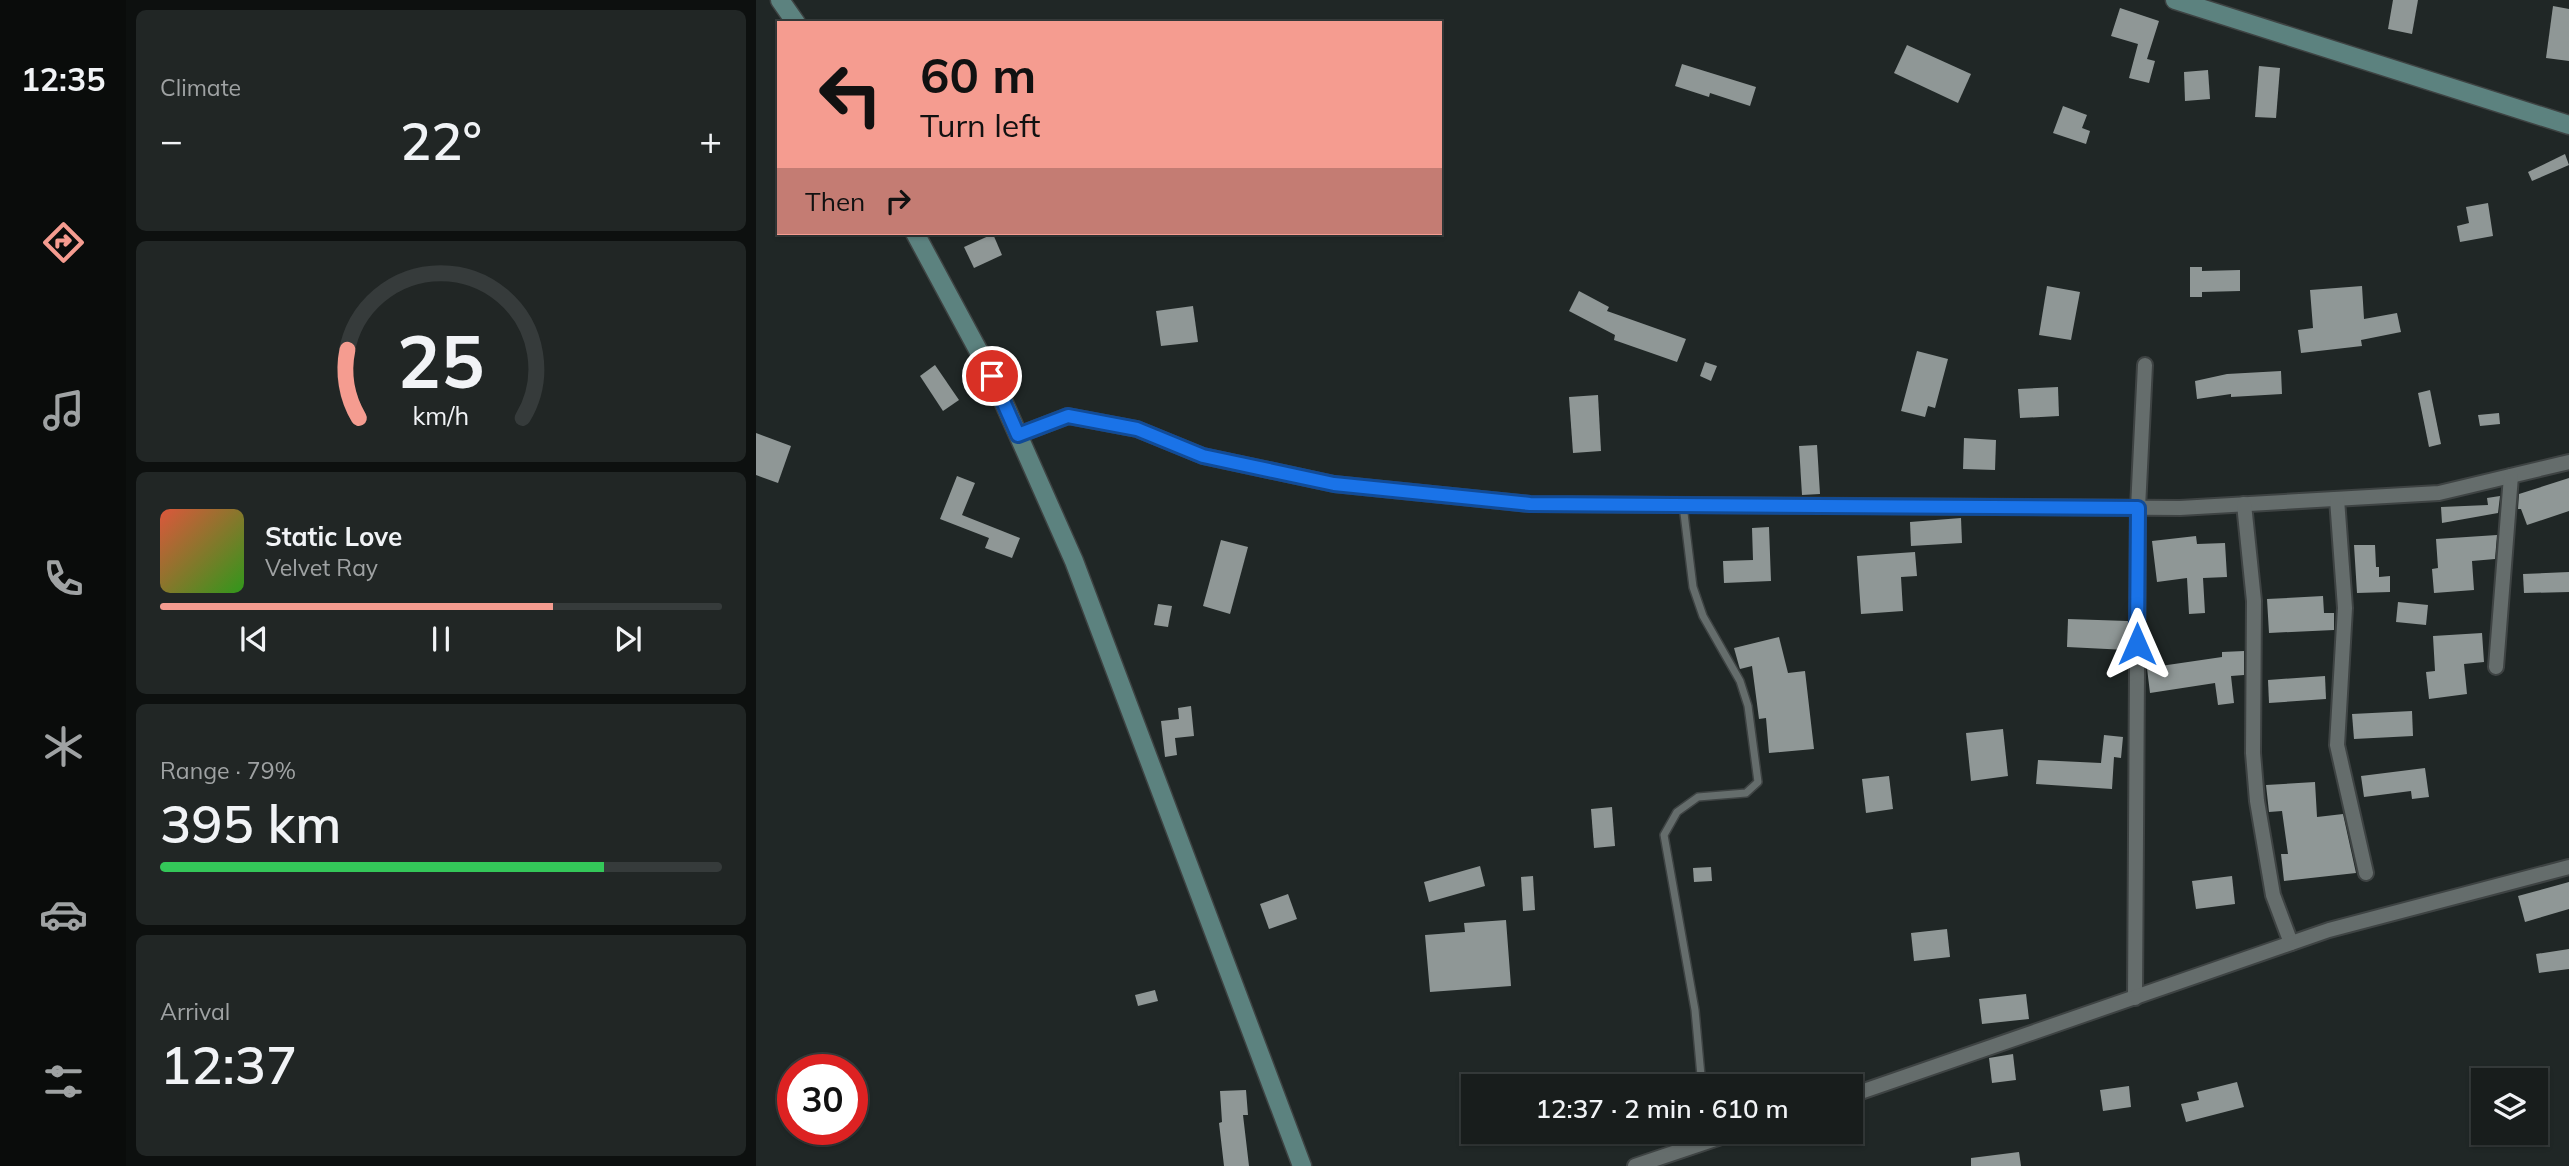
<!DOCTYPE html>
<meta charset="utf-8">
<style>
:root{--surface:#181d1c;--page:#212625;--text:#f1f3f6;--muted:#9fa2a3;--line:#363b3b;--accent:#f59c90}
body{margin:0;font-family:Mulish,sans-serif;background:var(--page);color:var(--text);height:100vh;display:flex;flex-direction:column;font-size:26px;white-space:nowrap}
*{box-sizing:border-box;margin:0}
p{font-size:23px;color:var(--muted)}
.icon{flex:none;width:38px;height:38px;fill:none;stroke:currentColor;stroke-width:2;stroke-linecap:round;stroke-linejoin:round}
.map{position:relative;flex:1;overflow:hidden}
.drawer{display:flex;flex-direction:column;gap:10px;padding:10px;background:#0d100f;width:630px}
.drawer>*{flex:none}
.guide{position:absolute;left:21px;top:21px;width:665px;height:214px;border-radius:0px;box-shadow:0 2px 5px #0004,0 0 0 2px var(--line);background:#f59c90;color:#111;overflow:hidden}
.fabs{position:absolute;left:1715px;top:1068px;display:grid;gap:14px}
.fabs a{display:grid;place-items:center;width:77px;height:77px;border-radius:0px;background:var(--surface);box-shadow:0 2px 5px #0004,0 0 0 2px var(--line);font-size:35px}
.speed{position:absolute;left:21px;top:1054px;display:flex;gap:14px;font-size:35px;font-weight:700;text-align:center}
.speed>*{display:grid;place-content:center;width:91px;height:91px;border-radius:50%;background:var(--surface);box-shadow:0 2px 5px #0004,0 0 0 2px var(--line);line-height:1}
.speed .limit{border:10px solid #d22;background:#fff;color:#111}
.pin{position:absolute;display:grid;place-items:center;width:60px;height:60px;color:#fff;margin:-30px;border:4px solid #fff;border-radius:50%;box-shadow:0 2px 7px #0007}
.me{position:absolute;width:77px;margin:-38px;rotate:0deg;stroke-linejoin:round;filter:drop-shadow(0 0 5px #0008)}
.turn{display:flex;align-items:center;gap:24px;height:147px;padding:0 28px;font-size:32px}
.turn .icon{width:91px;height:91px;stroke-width:2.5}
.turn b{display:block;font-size:49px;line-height:60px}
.then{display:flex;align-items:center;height:66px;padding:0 28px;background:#0003;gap:14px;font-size:26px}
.big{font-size:52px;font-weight:600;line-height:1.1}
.drawer .card{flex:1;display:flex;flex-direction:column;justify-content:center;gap:10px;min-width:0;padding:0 24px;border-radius:10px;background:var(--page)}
.drawer .dial{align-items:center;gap:0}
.dial svg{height:182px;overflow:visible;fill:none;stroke:var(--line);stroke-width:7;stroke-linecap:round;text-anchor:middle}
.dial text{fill:var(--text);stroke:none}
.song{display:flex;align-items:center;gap:21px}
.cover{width:84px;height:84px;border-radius:10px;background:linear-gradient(135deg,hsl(10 70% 55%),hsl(110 70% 35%))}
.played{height:7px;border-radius:4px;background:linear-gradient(90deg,var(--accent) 70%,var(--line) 70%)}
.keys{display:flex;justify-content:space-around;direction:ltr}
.heat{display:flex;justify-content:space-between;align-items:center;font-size:38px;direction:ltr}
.charge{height:10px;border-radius:5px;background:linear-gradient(90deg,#34c759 79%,var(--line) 0)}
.trip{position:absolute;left:705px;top:1074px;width:402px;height:70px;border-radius:0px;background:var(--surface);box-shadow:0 2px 5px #0004,0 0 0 2px var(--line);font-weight:600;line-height:70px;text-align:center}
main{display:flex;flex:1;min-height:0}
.tab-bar{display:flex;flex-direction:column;width:126px;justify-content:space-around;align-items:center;background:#0a0c0b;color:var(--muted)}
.tab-bar .icon{width:49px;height:49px}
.tab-bar .selected{color:var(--accent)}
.tab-bar b{font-size:32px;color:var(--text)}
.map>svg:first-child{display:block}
.building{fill:#8f9796}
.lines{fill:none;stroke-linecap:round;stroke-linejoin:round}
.lane-casing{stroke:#3e4343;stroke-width:10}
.street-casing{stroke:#3e4343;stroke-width:18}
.secondary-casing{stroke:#3e4343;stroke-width:21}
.lane{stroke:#656d6c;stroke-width:7}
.street{stroke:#656d6c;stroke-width:14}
.secondary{stroke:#5c827f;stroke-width:18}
.route-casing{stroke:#114b97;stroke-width:18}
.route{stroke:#1a73e8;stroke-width:12}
</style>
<main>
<nav class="tab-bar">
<b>12:35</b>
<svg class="icon selected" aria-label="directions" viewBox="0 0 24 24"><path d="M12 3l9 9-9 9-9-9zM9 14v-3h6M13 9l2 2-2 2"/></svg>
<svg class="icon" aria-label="music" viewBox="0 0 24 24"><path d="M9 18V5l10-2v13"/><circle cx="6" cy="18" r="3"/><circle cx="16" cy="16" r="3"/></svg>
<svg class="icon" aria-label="phone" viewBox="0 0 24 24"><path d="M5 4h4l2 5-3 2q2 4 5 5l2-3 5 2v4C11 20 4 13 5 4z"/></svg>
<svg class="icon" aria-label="climate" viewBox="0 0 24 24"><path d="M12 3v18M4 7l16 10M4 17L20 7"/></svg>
<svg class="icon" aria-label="car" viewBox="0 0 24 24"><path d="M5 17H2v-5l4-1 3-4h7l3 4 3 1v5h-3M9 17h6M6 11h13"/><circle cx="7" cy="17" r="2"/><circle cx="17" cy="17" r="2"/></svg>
<svg class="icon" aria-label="filters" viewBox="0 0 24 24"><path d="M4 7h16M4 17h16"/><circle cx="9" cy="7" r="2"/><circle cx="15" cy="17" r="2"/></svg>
</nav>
<section class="drawer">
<div class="card"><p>Climate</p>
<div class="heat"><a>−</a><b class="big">22°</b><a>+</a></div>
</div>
<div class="card dial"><svg viewBox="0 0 100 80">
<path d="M14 69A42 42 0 1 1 86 69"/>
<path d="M14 69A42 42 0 0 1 9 39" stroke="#f59c90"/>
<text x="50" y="56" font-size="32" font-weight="700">25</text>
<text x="50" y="72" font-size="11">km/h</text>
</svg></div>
<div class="card">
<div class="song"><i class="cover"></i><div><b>Static Love</b><p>Velvet Ray</p></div></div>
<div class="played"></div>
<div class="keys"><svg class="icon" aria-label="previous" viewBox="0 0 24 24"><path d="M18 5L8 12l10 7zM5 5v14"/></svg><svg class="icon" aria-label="pause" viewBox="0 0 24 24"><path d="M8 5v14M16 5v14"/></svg><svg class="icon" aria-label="next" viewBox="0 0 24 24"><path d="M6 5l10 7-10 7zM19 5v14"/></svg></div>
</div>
<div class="card"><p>Range · 79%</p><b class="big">395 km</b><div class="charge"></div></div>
<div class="card"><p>Arrival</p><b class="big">12:37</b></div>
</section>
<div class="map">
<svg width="1813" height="1166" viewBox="0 0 1813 1166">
<rect width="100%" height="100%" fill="#202726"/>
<g class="building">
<polygon points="1637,0 1662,0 1656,34 1632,29"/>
<polygon points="1797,6 1813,9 1813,61 1790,58"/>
<polygon points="1364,8 1403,21 1391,59 1399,61 1393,83 1373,78 1382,44 1355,36"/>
<polygon points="1151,45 1215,74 1202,103 1138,73"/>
<polygon points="926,64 1000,87 994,106 954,93 953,97 919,86"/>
<polygon points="1503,66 1524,68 1520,118 1499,117"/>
<polygon points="1452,70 1454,99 1429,101 1428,72"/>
<polygon points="1307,106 1331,115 1326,128 1334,131 1330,144 1297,133"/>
<polygon points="1809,154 1813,165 1776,181 1772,172"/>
<polygon points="1732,203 1737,236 1704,242 1701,226 1713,223 1710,207"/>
<polygon points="237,234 246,255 218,268 208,247"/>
<polygon points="1434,267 1446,267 1446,271 1484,270 1484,291 1446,292 1446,297 1434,297"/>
<polygon points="1291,286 1324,292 1315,340 1283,335"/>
<polygon points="1606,286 1608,319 1641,313 1645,332 1605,340 1606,346 1545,353 1542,330 1557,328 1554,290"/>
<polygon points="823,291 853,307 851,311 930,339 921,362 858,340 859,335 813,311"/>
<polygon points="437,306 442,342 405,346 400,311"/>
<polygon points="1161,351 1192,359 1179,408 1172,406 1169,417 1145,411"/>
<polygon points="949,362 961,366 955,381 944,376"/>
<polygon points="179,365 203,400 187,411 164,376"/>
<polygon points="1525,371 1526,394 1475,397 1475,394 1441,399 1439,381 1471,374"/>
<polygon points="1302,387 1303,416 1264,418 1262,389"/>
<polygon points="1674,390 1685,444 1673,447 1662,393"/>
<polygon points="842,395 845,451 817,453 813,397"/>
<polygon points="1743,413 1744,424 1724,426 1722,415"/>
<polygon points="0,433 35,446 22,483 0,475"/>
<polygon points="1208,438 1240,440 1239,470 1207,469"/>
<polygon points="1061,445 1064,494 1046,495 1043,446"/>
<polygon points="201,476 219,483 206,515 264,538 256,558 229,548 233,538 184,519"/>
<polygon points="1813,478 1813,511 1771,525 1765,509 1762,509 1763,494"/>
<polygon points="1744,496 1742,513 1686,523 1685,507 1732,505 1731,498"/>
<polygon points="1205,518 1206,543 1155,546 1154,522"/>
<polygon points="1013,527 1015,581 968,583 967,561 997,560 996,528"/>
<polygon points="1741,535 1739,559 1716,561 1718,590 1678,593 1676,569 1682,568 1680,539"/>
<polygon points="1440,536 1441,544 1469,543 1471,577 1447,578 1449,613 1433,614 1431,578 1401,582 1396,541"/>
<polygon points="465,540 492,547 474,614 447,606"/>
<polygon points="1598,545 1619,545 1620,567 1623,567 1623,577 1634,576 1634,592 1601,593"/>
<polygon points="1159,552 1161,576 1145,577 1147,611 1105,614 1101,556"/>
<polygon points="1813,572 1813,592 1768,593 1767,574"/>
<polygon points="1567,596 1568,613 1578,613 1578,630 1513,633 1511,599"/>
<polygon points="1642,602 1672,605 1670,625 1640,622"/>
<polygon points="402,604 416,606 412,627 398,625"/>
<polygon points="1312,619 1372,621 1371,650 1311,647"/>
<polygon points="1726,633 1728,662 1708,664 1711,694 1673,699 1670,672 1679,671 1677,636"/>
<polygon points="1023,637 1032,673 1049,671 1058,749 1013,753 1010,718 1003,719 996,666 984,669 983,666 978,648"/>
<polygon points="1488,651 1488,675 1475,676 1478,703 1462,705 1459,683 1394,693 1391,668 1466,657 1466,652"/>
<polygon points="1569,676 1570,699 1513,703 1512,680"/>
<polygon points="435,706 438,736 419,738 421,755 409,757 405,721 423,719 422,708"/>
<polygon points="1656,711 1657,736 1598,739 1596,714"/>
<polygon points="1247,729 1252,776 1215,781 1210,733"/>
<polygon points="1348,735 1367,737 1365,758 1358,757 1356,789 1280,784 1282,760 1345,763"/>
<polygon points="1669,768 1673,797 1656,799 1655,791 1608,797 1605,776"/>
<polygon points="1133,776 1137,809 1110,813 1106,779"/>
<polygon points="1559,782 1561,817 1587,814 1600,873 1528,881 1525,854 1532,854 1526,811 1513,812 1510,785"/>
<polygon points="856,807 859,846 838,848 835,809"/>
<polygon points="724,866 729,886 673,902 668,882"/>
<polygon points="955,867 956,881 938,882 937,868"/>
<polygon points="777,876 779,910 767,911 765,877"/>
<polygon points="1476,876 1479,904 1440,909 1436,881"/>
<polygon points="1813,882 1813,909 1769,922 1762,896"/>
<polygon points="532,894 541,919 513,929 504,904"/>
<polygon points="750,920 755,986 674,992 669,935 709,932 708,923"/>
<polygon points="1191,929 1194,957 1158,961 1155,933"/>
<polygon points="1813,949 1813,969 1783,973 1780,954"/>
<polygon points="399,990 402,1001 382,1006 379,995"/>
<polygon points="1270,994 1273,1019 1226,1024 1223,999"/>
<polygon points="1257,1054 1260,1080 1236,1083 1233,1058"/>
<polygon points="1481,1082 1488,1107 1430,1122 1425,1104 1443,1100 1441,1092"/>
<polygon points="1373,1086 1375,1107 1347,1111 1344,1090"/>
<polygon points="490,1090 492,1115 487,1115 493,1166 468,1166 463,1123 466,1122 464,1091"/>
<polygon points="1263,1152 1265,1166 1215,1166 1215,1158"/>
</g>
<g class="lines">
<g class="lane-casing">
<polyline id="lane" points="927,505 937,587 947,616 984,681 992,706 1002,782 990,793 942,797 921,812 908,835 939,1010 946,1087"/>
</g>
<g class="street-casing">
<g id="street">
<polyline points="262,435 312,416 381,429 447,456 578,484 774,504 1424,508 1683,493 1813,462"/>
<polyline points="1581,499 1589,608 1581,745 1610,873"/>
<polyline points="1488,504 1498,601 1497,753 1501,801 1517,895 1535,943"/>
<polyline points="1740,667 1755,476"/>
<polyline points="1379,998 1382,508 1389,365"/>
<polyline points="1096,1095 1573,930 1813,867"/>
<polyline points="879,1166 980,1132"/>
</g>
</g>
<g class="secondary-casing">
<g id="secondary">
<polyline points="24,0 40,23"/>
<polyline points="1419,0 1813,125"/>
<polyline points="159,233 236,376 318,561 546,1166"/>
</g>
</g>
<use href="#lane" class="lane"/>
<use href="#street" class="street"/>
<use href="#secondary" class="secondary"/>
</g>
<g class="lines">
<g class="route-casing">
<polyline id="route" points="236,376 262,435 312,416 381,429 447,456 578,484 774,504 1382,508 1381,644"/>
</g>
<use href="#route" class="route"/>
</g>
</svg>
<div class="fabs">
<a><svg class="icon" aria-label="layers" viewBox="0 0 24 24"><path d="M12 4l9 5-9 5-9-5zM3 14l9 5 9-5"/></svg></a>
</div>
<div class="speed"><div class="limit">30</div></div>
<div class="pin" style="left:236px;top:376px;background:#d93025"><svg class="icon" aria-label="arrive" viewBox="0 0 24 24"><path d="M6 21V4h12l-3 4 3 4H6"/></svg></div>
<svg class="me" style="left:1381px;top:644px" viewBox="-20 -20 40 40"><path d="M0-17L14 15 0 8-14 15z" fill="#1a73e8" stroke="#fff" stroke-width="4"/></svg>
<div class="trip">12:37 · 2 min · 610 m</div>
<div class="guide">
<div class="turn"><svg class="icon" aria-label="left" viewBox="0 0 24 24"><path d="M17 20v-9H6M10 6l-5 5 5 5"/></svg><div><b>60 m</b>Turn left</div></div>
<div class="then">Then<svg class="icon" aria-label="right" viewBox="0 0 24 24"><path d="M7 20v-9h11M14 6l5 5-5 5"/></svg></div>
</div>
</div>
</main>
